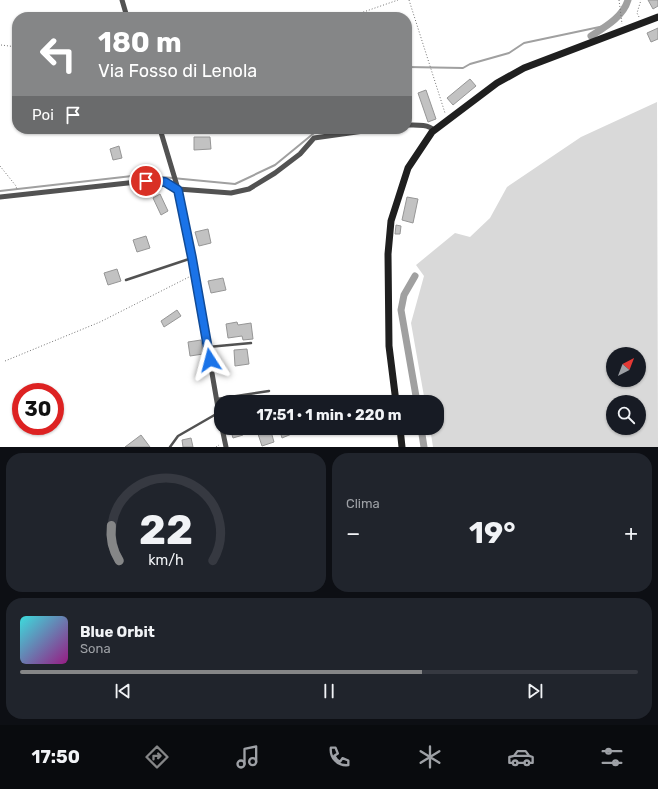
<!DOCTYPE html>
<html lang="it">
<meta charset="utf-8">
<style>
:root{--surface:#171b24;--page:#20242c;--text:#f1f3f6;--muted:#9ea1a6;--line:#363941;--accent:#858687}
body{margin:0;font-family:Rubik,sans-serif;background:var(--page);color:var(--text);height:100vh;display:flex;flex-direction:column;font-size:15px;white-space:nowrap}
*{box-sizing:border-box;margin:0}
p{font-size:13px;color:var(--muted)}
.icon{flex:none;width:22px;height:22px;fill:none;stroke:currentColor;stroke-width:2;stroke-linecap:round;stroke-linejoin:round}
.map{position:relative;height:447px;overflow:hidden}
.side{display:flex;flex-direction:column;gap:6px;padding:6px;background:#0d0f14;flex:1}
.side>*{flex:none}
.hud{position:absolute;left:12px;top:12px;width:400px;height:122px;border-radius:16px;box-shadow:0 1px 3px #0004;background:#858687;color:#fff;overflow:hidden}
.needle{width:26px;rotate:42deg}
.tools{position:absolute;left:606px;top:347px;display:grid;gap:8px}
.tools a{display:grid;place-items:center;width:40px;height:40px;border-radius:50%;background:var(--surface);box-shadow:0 1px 3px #0004;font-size:20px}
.speed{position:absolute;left:12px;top:383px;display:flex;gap:8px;font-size:20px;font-weight:700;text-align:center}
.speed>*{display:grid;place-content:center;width:52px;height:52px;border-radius:50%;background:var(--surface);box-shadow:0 1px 3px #0004;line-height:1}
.speed .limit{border:6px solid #d22;background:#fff;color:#111}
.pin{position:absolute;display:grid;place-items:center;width:34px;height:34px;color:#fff;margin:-17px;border:2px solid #fff;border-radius:50%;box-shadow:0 1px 4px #0007}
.me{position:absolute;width:44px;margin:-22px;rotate:351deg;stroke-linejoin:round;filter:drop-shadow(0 0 3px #0008)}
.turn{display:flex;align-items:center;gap:14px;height:84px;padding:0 20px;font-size:18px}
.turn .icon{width:52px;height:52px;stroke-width:2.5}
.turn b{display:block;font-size:28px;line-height:34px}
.then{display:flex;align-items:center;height:38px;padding:0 20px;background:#0003;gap:8px;font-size:15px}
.big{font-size:30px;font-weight:700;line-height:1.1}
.side .widget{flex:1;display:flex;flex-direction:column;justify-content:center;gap:6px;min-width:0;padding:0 14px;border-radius:16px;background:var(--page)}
.side .dial{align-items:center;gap:0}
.dial svg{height:104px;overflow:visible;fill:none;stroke:var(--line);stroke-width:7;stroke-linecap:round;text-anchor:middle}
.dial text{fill:var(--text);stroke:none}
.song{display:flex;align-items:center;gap:12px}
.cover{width:48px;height:48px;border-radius:6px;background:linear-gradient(135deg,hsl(180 70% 55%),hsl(310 70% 35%))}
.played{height:4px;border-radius:2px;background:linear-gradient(90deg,var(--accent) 65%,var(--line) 65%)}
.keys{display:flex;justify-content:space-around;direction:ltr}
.heat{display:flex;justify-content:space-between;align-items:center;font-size:22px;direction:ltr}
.side .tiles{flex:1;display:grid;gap:6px;grid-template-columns:1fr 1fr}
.widget:last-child{grid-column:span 2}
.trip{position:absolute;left:214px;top:395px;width:230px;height:40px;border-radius:16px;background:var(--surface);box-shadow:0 1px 3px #0004;font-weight:700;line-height:40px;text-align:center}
.tab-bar{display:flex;height:64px;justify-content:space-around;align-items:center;background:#090b0e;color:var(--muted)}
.tab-bar .icon{width:28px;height:28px}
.tab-bar .active{color:var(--accent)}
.tab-bar b{font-size:18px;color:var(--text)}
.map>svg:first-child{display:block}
.green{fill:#d9d9d9;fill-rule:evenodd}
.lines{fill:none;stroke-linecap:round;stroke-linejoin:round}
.stream{stroke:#a0a0a0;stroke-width:2}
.canal{stroke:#a0a0a0;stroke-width:7}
.building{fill:#c2c2c2;stroke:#969696}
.path{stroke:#747474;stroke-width:1;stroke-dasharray:1 2;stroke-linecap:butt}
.service{stroke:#525252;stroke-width:2.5}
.minor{stroke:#525252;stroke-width:5}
.secondary{stroke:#1f1f1f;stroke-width:7}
.route-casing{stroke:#114b97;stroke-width:10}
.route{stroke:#1a73e8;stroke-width:7}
</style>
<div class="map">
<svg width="658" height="447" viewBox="0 0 658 447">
<rect width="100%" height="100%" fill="#fff"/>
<path class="green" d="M657 102 658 447H433L430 428H437V402H425L411 323 424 276 416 265 455 233 470 237 490 218 507 187 581 137ZM613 354H639V380H613ZM613 402H639V428H613Z"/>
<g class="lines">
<g class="stream">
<polyline points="407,67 463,68 470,64 509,53 524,43 609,25"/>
<polyline points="0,191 141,175 235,184 275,165 319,129"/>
</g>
<g class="canal">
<path d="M591 36C605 27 623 17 628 0"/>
<polyline points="415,276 404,295 401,310 417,402"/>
<polyline points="421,428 424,447"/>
</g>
</g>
<g class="building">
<polygon points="648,0 658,0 658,6 653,9"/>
<polygon points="658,28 658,39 651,42 647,33"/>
<polygon points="470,79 476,86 453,105 447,98"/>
<polygon points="426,90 436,119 428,122 418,93"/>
<polygon points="194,137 210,137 211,149 194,150"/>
<polygon points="119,146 122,158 113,160 110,149"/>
<polygon points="160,194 168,211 161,215 153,198"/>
<polygon points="407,197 418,199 413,223 402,220"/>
<polygon points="396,225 401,226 400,234 395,234"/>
<polygon points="208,229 211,243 199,246 195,232"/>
<polygon points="146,236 150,248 137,252 133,240"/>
<polygon points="117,269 121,281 108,285 104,273"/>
<polygon points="223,278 226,290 211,293 208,281"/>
<polygon points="177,310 181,316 164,327 161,321"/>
<polygon points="237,322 238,325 251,323 253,339 243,340 242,336 228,338 226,324"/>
<polygon points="201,340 203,354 190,356 188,342"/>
<polygon points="247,349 249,364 235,366 234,350"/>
<polygon points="230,428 241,428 243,435 233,438"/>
<polygon points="256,428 270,428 274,442 262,446"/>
<polygon points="279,428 292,428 294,433 282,438"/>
<polygon points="141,435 150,447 125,447"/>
<polygon points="191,438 193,447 183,447 182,440"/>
</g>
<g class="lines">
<g class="path">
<polyline points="409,0 445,113"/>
<polyline points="619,0 622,24"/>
<polyline points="349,17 398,0"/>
<polyline points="639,17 637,13 641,0"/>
<polyline points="1,45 17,47"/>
<polyline points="0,166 16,186 17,190"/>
<polyline points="5,361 100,322 189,277"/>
<polyline points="216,447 219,445"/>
</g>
<g class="service">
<polyline points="126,280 192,258"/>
<polyline points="208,347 251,343"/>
<polyline points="217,399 269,391"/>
<polyline points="170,447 178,436 218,413"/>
</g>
<g class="minor">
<polyline points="122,0 127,17"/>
<path d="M407 125C416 125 428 124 434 130"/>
<polyline points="160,129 178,189 192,258 221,425"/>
<polyline points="0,197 146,181 165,182 178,189 231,193 249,189 275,173 300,154 314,138 378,129"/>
<polyline points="222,428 226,447"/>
</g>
<g class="secondary">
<polyline points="396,402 389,346 388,254 391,221 408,168 432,132 497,83 524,68 658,17"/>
<polyline points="400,428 402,447"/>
</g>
</g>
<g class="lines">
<g class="route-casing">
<polyline id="route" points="146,181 165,182 178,190 192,258 210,360"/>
</g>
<use href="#route" class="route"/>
</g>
</svg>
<div class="tools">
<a><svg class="needle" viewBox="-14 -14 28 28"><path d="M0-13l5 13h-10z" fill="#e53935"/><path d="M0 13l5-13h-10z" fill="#9ea1a6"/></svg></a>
<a><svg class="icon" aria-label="search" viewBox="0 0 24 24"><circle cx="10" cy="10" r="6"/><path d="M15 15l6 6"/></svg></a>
</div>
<div class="speed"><div class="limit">30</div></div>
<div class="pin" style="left:146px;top:181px;background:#d93025"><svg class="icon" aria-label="arrive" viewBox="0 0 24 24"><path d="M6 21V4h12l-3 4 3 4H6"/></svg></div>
<svg class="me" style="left:210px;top:360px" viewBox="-20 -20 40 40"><path d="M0-17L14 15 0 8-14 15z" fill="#1a73e8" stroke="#fff" stroke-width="4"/></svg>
<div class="trip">17:51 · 1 min · 220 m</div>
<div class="hud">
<div class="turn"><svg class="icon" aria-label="left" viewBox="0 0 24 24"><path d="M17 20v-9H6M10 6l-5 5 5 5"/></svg><div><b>180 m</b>Via Fosso di Lenola</div></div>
<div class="then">Poi<svg class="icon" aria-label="arrive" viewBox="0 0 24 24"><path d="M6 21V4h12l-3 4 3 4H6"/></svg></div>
</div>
</div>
<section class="side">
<div class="tiles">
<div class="widget dial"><svg viewBox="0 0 100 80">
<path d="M14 69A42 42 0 1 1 86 69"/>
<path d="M14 69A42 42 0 0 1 8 42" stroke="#858687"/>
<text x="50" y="56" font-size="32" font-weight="700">22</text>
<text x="50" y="72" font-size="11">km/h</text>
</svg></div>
<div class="widget"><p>Clima</p>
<div class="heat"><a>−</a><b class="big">19°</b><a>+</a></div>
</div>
<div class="widget">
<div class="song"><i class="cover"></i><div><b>Blue Orbit</b><p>Sona</p></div></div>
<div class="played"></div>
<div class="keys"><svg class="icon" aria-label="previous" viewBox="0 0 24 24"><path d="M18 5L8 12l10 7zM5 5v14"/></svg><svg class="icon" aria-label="pause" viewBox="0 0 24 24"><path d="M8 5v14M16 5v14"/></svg><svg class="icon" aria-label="next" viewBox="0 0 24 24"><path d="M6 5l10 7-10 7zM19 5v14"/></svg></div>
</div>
</div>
</section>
<nav class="tab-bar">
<b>17:50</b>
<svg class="icon active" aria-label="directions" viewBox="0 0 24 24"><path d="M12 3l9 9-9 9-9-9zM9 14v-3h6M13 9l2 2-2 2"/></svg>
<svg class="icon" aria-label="music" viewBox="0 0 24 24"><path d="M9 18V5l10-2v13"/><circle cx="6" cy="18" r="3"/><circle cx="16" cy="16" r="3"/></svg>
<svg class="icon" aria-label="phone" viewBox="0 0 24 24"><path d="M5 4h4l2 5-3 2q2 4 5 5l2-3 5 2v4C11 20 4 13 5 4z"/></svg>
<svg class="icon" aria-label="climate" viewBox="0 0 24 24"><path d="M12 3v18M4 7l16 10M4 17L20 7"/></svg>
<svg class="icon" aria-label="car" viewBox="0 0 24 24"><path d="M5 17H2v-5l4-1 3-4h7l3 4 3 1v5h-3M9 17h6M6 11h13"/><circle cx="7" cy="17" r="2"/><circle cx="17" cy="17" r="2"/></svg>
<svg class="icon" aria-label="filters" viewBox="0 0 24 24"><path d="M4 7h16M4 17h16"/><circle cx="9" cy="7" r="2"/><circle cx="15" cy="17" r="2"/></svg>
</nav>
